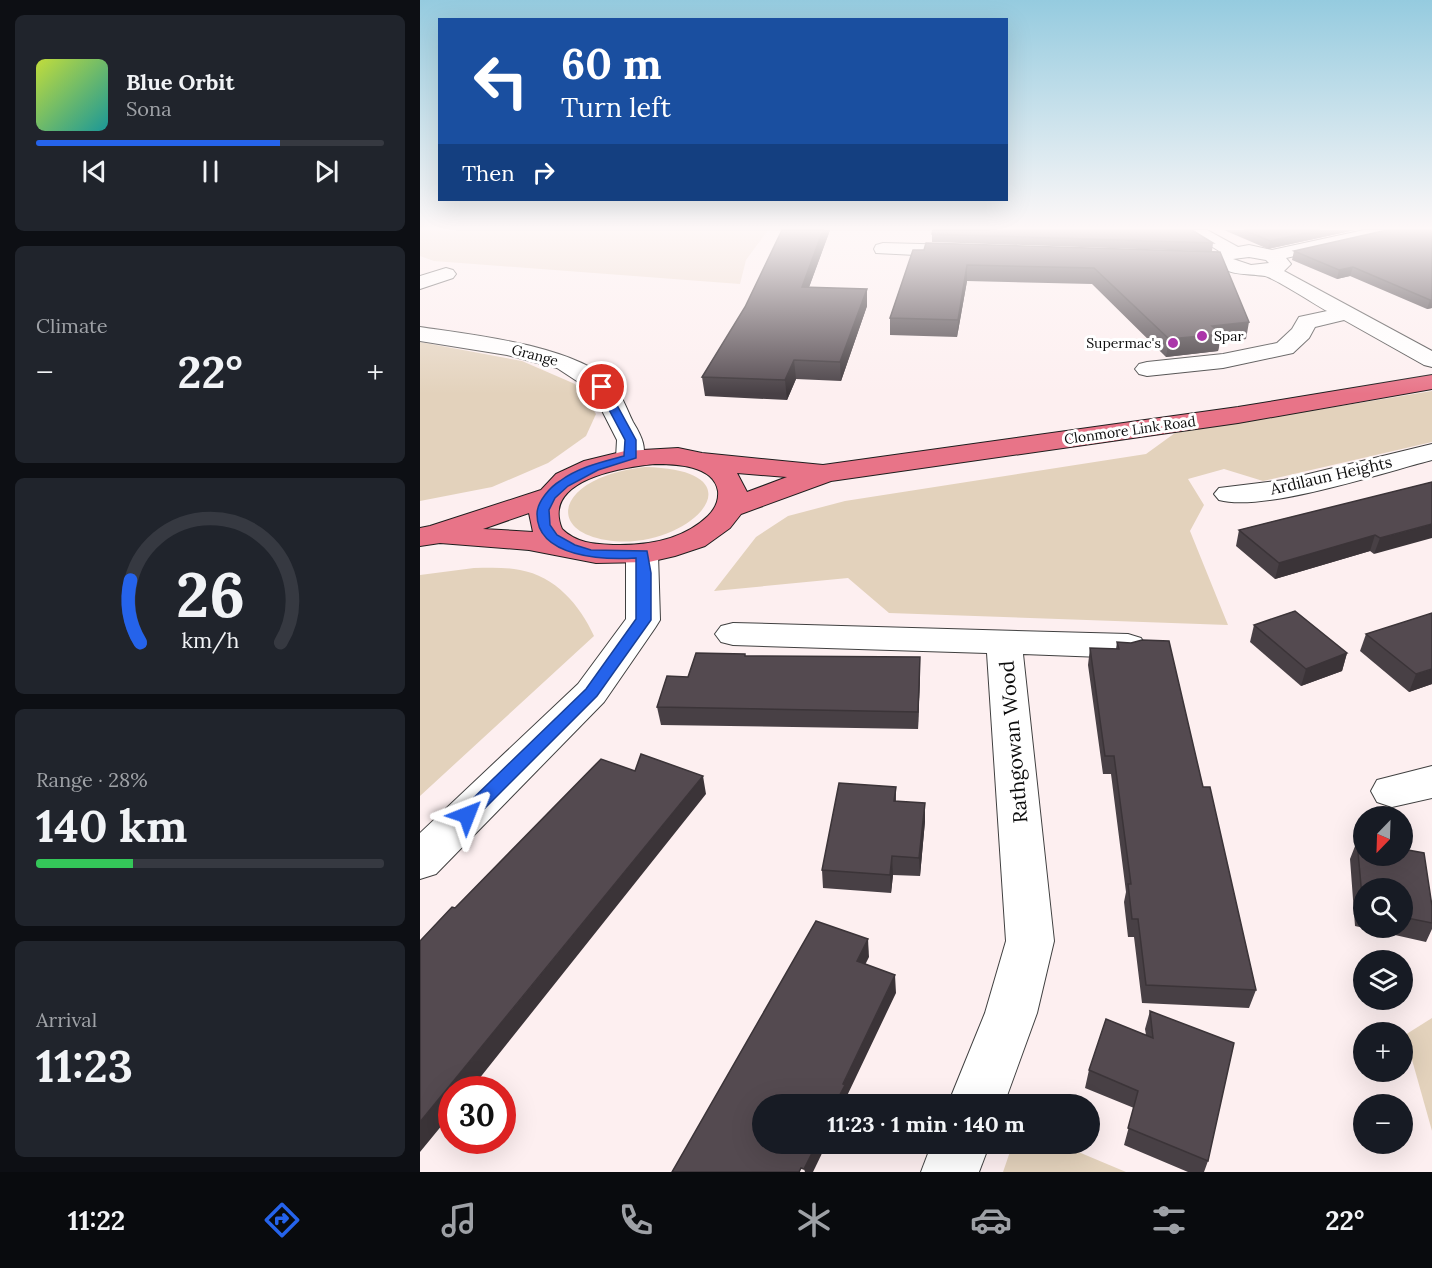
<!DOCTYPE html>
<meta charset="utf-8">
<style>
:root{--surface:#171b24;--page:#20242c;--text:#f1f3f6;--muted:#9ea1a6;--line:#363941;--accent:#2563eb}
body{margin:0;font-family:Lora,serif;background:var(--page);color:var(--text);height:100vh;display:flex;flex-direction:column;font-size:22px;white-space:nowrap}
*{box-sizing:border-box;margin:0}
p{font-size:20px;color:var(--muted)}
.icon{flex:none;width:33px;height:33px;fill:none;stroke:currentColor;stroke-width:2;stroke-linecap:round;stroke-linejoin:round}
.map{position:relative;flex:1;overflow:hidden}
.details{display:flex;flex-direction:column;gap:15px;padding:15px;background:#0d0f14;width:420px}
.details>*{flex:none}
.guide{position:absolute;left:18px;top:18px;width:570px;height:183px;border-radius:0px;box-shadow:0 6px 24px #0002;background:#1a4fa0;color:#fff;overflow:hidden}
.needle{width:39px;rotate:203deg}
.fabs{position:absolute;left:933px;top:806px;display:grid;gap:12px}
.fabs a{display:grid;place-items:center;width:60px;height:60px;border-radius:50%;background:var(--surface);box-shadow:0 6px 24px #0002;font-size:30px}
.speed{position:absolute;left:18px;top:1076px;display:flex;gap:12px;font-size:30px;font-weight:700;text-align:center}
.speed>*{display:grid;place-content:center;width:78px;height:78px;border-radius:50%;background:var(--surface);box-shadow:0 6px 24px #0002;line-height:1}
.speed .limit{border:9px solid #d22;background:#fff;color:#111}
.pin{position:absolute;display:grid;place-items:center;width:51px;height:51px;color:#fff;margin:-26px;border:3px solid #fff;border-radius:50%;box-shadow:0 2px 6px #0007}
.me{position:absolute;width:66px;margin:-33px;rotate:45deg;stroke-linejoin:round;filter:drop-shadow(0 0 4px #0008)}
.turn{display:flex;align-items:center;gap:21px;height:126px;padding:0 24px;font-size:27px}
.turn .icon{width:78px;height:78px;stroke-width:2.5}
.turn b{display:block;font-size:42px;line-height:51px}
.then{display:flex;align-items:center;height:57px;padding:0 24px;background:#0003;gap:12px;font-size:22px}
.big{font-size:45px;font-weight:700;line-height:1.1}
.details .card{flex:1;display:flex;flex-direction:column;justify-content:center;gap:9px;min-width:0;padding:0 21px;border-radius:9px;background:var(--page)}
.details .dial{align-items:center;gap:0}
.dial svg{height:156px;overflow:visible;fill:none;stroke:var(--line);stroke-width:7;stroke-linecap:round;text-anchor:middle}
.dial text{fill:var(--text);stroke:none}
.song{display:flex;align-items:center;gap:18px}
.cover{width:72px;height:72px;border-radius:9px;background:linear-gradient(135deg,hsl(70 70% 55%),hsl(180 70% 35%))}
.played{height:6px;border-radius:3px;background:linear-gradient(90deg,var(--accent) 70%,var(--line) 70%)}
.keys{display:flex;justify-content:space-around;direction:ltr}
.heat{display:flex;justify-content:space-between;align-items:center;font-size:33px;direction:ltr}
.charge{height:9px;border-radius:4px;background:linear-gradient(90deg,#34c759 28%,var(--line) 0)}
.trip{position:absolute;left:332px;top:1094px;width:348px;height:60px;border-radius:30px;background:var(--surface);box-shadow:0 6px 24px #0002;font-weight:700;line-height:60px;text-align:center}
.dock{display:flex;height:96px;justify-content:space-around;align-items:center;background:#090b0e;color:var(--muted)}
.dock .icon{width:42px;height:42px}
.dock .active{color:var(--accent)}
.dock b{font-size:27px;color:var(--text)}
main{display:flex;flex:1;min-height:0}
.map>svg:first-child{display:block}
.green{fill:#e3d2bc}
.pitch{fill:#ecdacd}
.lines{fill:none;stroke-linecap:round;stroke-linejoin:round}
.minor-casing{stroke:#404040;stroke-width:2}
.major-casing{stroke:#1e1e1e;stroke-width:2}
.minor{fill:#fff;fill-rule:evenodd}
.major{fill:#e87488;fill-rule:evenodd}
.wall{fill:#484045;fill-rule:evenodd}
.shaded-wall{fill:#3b3438}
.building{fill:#544a50;stroke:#3b3438;stroke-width:1.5}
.route{fill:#2563eb;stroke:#184099;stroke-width:1.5}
.poi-dot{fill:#ab36a9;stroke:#fff;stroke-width:2}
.labels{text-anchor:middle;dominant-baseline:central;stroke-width:6;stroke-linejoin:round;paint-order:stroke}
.far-poi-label{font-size:14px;fill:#0d0d0d;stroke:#fff;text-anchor:start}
.far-street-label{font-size:14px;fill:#0d0d0d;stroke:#fff}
.street-label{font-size:16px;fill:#0d0d0d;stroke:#fff}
.near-street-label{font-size:20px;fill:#0d0d0d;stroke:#fff}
</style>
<main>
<section class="details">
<div class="card">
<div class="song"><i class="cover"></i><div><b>Blue Orbit</b><p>Sona</p></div></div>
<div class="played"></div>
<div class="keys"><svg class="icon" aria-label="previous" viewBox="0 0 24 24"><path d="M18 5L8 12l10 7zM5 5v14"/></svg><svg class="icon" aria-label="pause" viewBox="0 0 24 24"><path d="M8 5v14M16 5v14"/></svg><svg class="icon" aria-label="next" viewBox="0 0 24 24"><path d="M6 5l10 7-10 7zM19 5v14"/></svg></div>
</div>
<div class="card"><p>Climate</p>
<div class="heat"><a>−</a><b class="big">22°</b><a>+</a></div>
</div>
<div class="card dial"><svg viewBox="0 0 100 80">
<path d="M14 69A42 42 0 1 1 86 69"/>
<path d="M14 69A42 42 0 0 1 9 37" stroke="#2563eb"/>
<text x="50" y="56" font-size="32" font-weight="700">26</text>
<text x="50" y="72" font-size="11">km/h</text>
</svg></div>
<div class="card"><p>Range · 28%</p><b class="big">140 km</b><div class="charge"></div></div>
<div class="card"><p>Arrival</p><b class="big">11:23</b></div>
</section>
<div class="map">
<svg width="1012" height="1172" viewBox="0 0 1012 1172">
<rect width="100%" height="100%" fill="#fdeff0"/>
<g class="green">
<polygon points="0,342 102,361 155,384 176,414 166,436 128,463 72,487 0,501"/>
<polygon points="1012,391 1012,442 843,481 804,469 768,479 784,505 770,531 808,625 469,613 428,578 294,591 336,537 368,516 425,501 726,454 755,433"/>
<path d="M225 467C350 470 265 554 186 540 137 532 136 497 180 478 194 472 209 469 225 467Z"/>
<path d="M54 568C69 568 85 567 100 570 135 576 160 605 174 636L0 796V575Z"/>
<polygon points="1012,1018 1012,1131 985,1035"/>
<polygon points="593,1143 637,1143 706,1172 583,1172"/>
</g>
<polygon class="pitch" points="0,230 348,230 326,260 320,284 14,261 0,256"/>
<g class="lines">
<g class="minor-casing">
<g id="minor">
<path d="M765 230H787L818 247 829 245 852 250 944 230H975L972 234 866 258 871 264 864 271 1012 351V367L1004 365 924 320 895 327 889 338 873 353 803 368 727 376 719 374 715 369 719 364 727 362 803 354 857 343 872 329 879 317 907 311C896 305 854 278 845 276 826 273 805 277 793 259L799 251ZM829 257 846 260 849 263 831 265 813 259Z"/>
<polygon points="463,243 536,245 543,247 545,251 543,255 536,257 456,253 454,249 456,245"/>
<polygon points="26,268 33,270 36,274 33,278 0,289 0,276"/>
<path d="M0 327C52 335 153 345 191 382 201 392 207 410 213 422 221 435 229 450 220 464L210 466 200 464 196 458 197 440 172 391 137 368 87 355 0 341Z"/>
<path d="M1012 444V460C962 473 845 512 799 500L794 494 799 488 864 480Z"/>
<polygon points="222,545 233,547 238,554 240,620 235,628 184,702 16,874 0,879 0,833 158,684 206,619 206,554 211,547"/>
<polygon points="313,623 708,634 721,638 726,646 721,654 708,658 603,654 634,941 617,1013 584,1104 528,1104 565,1013 586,941 567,653 313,645 301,642 295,634 301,626"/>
<polygon points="1012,766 1012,798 972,807 957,802 951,791 957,780"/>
<polygon points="512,1143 570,1143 559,1172 501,1172"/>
</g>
</g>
<g class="major-casing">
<path id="major" d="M1012 375V389L818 423 411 481 321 514 310 528 285 546 255 556 229 562 176 563 109 550 20 543 0 546V528L10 526 121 490 136 474 164 461 205 451 258 448 282 453 403 465 818 407ZM235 464C255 464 294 465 298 491 299 501 295 509 288 516 263 540 226 546 193 545 174 544 156 543 142 529 121 479 204 467 235 464ZM317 473 367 477 327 492ZM109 513 113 532 63 529Z"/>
</g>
<use href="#minor" class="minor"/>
<use href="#major" class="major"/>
</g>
<g class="wall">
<polygon points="362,230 410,230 389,287 447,306 421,381 376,379 367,400 285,396 282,377 325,307"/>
<polygon points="804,230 935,230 848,249"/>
<polygon points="1012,230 1012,308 1007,309 930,276 917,279 872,260 874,251"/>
<polygon points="512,234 793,243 792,251 826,339 800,342 798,351 746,357 672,284 547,281 537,337 470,335 470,318 493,250 777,251 512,242"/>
<polygon points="1012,482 954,554 950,551 855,579 816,546 819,530"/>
<polygon points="834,625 927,653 922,671 881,686 830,642"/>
<polygon points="946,634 1012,684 989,692 940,651"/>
<polygon points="697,642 783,787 836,990 829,1008 722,1003 714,937 708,937 704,902 706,892 691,774 683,774 668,665 670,648 696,649"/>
<polygon points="326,656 500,674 498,729 241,725 237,707 268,677"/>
<polygon points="476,787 476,801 505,821 500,876 473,875 471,893 403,888 402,870"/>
<path d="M937 841 1012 906V929L1006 942 935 926 930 859ZM944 888H982V927H944Z"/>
<polygon points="730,1011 788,1161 784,1172 768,1172 704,1145 714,1108 665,1088 669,1070 726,1035 725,1029"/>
</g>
<g class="shaded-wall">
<polygon points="403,230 410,230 383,304 382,287"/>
<polygon points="900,230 935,230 848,249 850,241"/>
<polygon points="547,265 547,281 537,337 538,320"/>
<polygon points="933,267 930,276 917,279 919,270"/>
<polygon points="447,289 447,306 421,381 420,362"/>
<polygon points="1010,300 1012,300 1012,308 1007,309"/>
<polygon points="829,322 826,339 800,342 798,351 746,357 749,339 792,326"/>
<polygon points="374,360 376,379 367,400 365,380"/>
<polygon points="1012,524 1012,538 954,554 960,538"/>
<polygon points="955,535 950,551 855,579 859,563"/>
<polygon points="927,653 922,671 881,686 886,669"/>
<polygon points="500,657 500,674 498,729 498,712"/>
<polygon points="1012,669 1012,684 989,692 996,674"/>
<polygon points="283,776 286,794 51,1089 32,1089 32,1113 0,1152 0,1122"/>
<polygon points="505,803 505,821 500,876 499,858"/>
<polygon points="472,856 473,875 471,893 470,875"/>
<polygon points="448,939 449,957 438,979 437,961"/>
<polygon points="475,975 476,993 426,1098 426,1104 415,1104 423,1084"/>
<polygon points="397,1143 407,1143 393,1172 385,1172 384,1169"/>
</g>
<g class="building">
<polygon points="362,230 403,230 382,287 447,289 420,362 374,360 365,380 282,377 325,307"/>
<polygon points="513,230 772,230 793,243 512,234"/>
<polygon points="824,230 900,230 850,241"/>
<polygon points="967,230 1012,230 1012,300 1010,300 933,267 919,270 874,251"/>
<polygon points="506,243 800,252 829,322 792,326 802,334 749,339 674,268 547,265 538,320 470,318 493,250 504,250"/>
<polygon points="1012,482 1012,524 960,538 955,535 859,563 819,530"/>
<polygon points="875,611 927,653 886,669 834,625"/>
<polygon points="1012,613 1012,669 996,674 946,634"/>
<polygon points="722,640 749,641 783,787 790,787 836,990 726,985 718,919 712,919 708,884 711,884 694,756 685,756 670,648 699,649 697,642 711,643"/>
<polygon points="276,653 325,654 325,656 500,657 498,712 237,707 247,676 268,677"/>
<polygon points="221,754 283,776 0,1122 0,941 32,907 35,908 181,759 215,771"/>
<polygon points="419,783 476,787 474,801 505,803 499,858 472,856 470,875 402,870"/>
<polygon points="937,841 944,842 944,855 982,855 982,849 1004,853 1012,906 1012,923 982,917 982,888 944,888 943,908"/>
<polygon points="396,921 448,939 437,961 475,975 423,1084 425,1085 415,1104 342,1104 342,1143 397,1143 384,1169 381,1168 379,1172 252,1172"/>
<polygon points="730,1011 814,1043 788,1161 708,1128 718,1091 669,1070 686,1019 733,1038"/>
</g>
<linearGradient id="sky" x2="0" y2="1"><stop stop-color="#95cbdf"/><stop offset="0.58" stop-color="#fef8f8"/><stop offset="1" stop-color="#fef8f8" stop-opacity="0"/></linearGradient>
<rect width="1012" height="394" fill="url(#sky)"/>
<path class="route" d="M178 385 187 387 216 440V458L178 470 148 486 135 498 129 510 130 525 137 535 155 545 171 550 227 551 231 573V620L177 696 53 820 47 822 41 820 38 815 41 810 166 689 216 619V558C185 560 117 558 117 514 117 502 130 487 140 481 159 467 182 462 204 456L205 440 177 387Z"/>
<g class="poi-dot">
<circle cx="782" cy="336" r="6"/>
<circle cx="753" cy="343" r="6"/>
</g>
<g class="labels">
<g class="far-poi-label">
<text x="794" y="336">Spar</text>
<text x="741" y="343" text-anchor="end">Supermac's</text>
</g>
<g class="far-street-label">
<text transform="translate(115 355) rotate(15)">Grange</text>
<text transform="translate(710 430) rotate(-8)">Clonmore Link Road</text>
</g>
<g class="street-label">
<text transform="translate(911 475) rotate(-13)">Ardilaun Heights</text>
</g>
<g class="near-street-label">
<text transform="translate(593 742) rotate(-95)">Rathgowan Wood</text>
</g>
</g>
</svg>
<div class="fabs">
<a><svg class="needle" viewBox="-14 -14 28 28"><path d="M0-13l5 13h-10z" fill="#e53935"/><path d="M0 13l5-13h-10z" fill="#9ea1a6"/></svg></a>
<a><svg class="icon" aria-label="search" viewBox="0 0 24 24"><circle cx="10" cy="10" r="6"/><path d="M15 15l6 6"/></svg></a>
<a><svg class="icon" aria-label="layers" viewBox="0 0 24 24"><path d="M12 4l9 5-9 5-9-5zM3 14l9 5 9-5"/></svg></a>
<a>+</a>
<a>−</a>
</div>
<div class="speed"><div class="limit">30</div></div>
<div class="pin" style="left:182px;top:387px;background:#d93025"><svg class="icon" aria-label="arrive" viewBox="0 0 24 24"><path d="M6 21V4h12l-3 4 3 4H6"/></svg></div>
<svg class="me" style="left:47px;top:815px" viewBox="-20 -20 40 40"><path d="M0-17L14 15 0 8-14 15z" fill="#2563eb" stroke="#fff" stroke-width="4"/></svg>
<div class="trip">11:23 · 1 min · 140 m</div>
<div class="guide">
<div class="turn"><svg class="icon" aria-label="left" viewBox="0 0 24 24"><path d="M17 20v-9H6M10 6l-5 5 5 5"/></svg><div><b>60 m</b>Turn left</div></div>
<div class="then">Then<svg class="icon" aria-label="right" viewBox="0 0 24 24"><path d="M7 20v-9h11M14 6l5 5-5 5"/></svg></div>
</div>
</div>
</main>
<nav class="dock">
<b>11:22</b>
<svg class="icon active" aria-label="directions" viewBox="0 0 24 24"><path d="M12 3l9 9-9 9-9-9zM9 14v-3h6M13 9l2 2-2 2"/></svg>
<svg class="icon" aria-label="music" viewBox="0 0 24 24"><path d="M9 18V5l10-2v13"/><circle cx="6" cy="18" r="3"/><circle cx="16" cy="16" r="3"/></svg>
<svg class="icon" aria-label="phone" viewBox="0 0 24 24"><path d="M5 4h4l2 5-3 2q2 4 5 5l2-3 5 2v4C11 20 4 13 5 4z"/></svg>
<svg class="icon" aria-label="climate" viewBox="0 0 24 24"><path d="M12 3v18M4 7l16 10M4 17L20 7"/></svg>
<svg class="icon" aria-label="car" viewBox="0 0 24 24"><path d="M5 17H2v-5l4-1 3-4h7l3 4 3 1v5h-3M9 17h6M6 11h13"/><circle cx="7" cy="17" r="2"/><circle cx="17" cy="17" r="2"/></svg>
<svg class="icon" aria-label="filters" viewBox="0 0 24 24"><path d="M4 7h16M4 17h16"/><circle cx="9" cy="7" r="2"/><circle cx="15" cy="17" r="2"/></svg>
<b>22°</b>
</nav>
